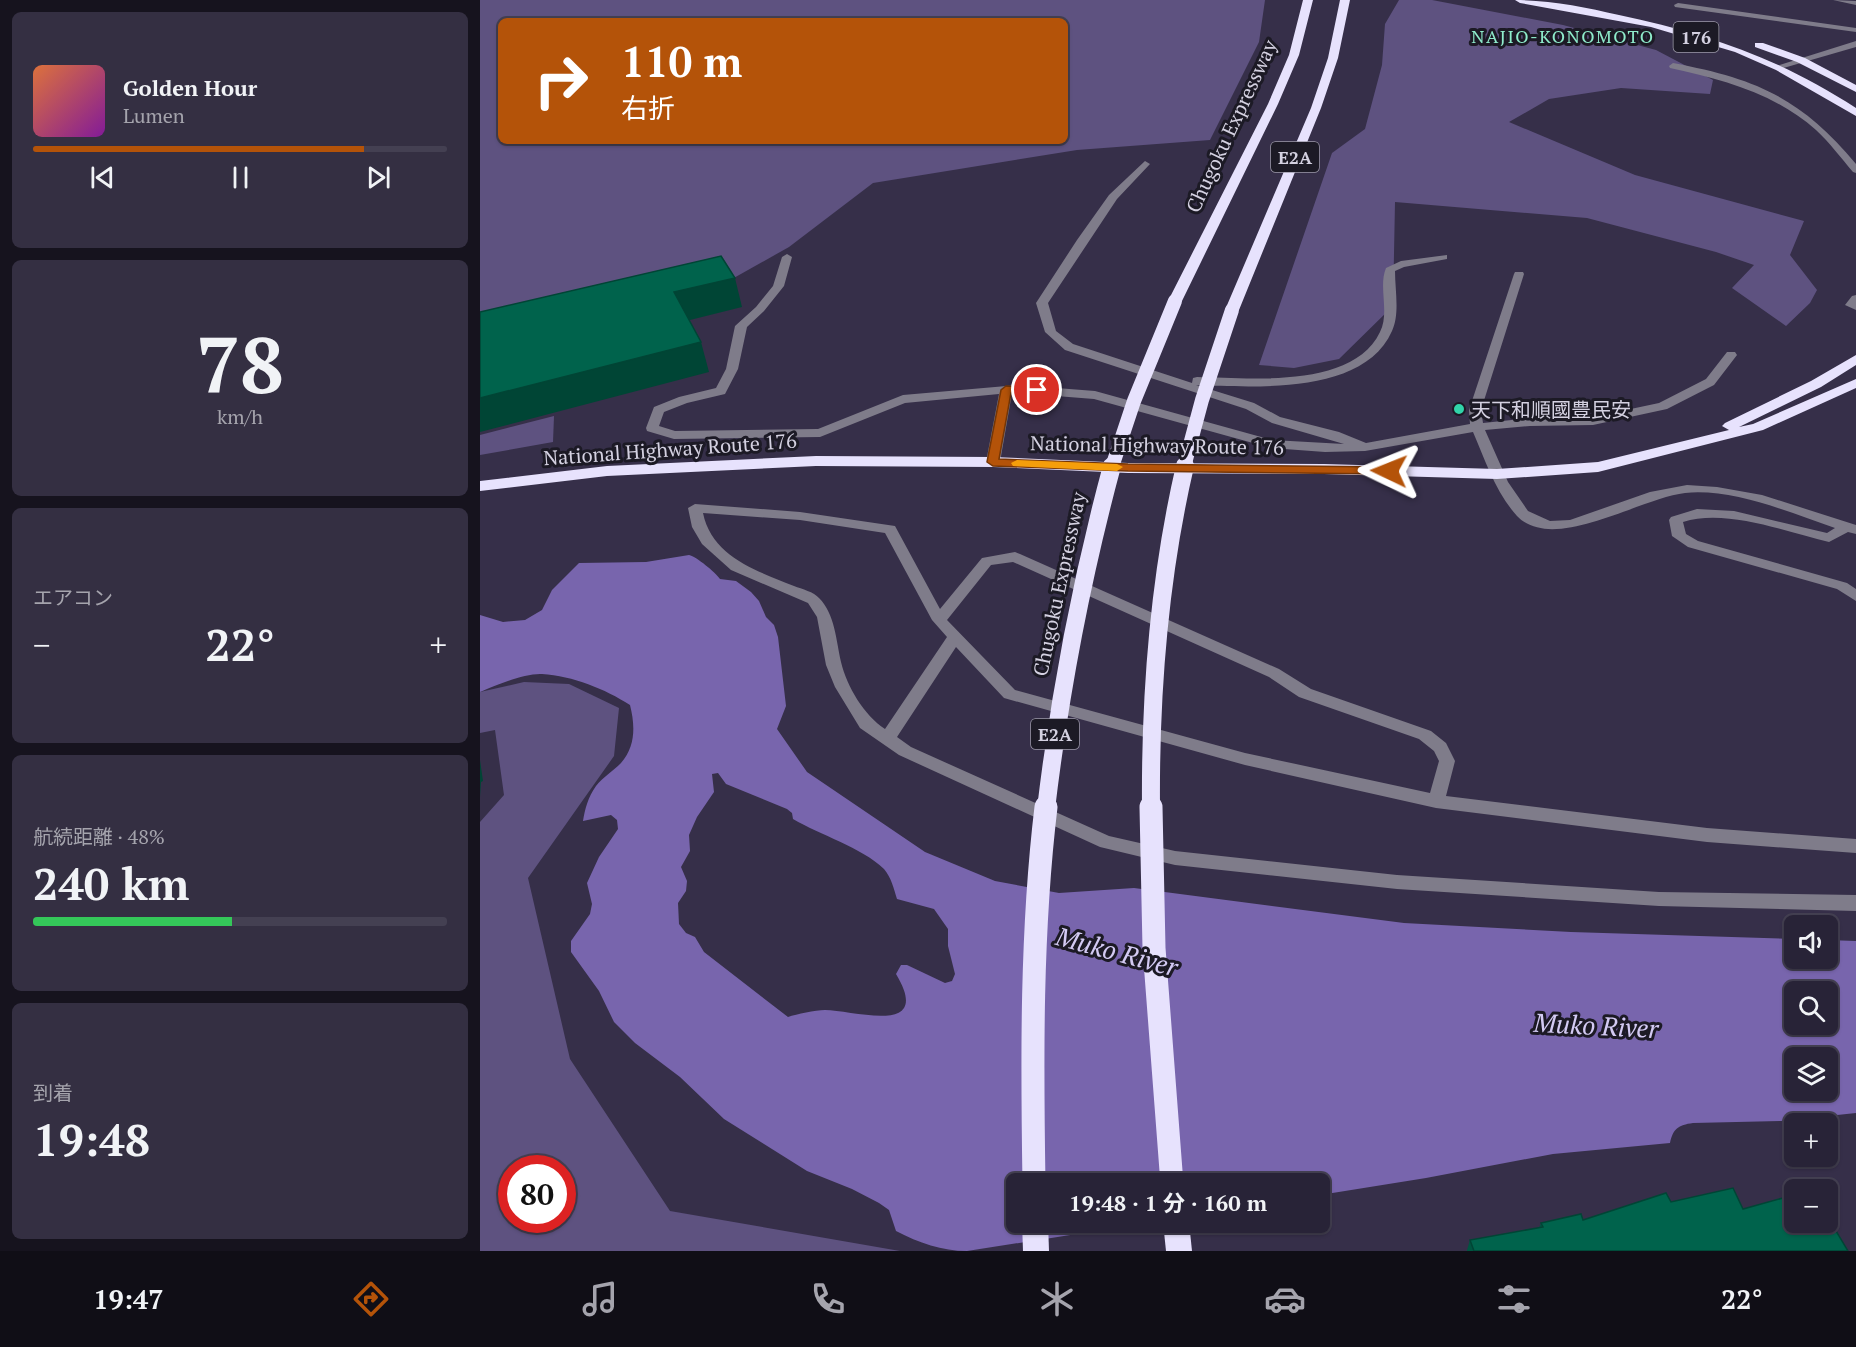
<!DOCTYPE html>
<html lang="ja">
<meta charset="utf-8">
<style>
:root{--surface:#282337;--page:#342f42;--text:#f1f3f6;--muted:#a5a4ad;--line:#444052;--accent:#b45309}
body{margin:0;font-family:"PT Serif","Noto Sans JP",serif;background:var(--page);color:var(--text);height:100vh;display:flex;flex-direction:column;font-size:22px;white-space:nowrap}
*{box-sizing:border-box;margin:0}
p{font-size:20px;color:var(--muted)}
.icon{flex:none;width:33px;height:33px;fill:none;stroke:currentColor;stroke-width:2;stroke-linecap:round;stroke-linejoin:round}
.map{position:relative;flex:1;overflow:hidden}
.side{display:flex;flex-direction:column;gap:12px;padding:12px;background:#16131e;width:480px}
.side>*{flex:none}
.top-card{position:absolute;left:18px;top:18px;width:570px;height:126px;border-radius:9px;box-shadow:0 2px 4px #0004,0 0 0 2px var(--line);background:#b45309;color:#fff;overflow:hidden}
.controls{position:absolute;left:1304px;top:915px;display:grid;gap:12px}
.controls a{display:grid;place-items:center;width:54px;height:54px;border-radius:9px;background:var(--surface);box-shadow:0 2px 4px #0004,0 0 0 2px var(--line);font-size:30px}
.speed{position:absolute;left:18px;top:1155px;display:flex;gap:12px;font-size:30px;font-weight:700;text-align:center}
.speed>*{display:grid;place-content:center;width:78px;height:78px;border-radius:50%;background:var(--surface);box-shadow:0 2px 4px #0004,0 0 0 2px var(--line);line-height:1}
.speed .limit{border:9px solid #d22;background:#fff;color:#111}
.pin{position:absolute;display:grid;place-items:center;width:51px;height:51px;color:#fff;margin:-26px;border:3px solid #fff;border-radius:50%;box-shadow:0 2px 6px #0007}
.me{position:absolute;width:66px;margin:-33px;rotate:272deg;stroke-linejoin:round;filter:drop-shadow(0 0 4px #0008)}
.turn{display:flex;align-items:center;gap:21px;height:126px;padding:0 24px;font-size:27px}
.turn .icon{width:78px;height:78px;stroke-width:2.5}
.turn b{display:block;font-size:42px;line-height:51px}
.big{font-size:45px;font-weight:700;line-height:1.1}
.side .widget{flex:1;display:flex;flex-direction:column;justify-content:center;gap:9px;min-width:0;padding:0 21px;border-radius:9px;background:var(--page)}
.side .dial{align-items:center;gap:0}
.dial b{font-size:78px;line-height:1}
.song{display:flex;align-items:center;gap:18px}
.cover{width:72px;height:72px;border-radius:9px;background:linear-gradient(135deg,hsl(20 70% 55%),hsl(290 70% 35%))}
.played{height:6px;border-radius:3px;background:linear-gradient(90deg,var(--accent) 80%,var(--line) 80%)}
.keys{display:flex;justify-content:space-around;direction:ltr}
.heat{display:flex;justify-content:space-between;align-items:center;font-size:33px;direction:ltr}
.charge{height:9px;border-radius:4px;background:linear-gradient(90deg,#34c759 48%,var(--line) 0)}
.trip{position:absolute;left:526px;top:1173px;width:324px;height:60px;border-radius:9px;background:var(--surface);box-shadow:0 2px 4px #0004,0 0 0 2px var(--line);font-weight:700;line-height:60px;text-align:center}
.tab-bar{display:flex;height:96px;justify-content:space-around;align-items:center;background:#100e16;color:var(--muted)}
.tab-bar .icon{width:42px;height:42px}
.tab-bar .selected{color:var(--accent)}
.tab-bar b{font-size:27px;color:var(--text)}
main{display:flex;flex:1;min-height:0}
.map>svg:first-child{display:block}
.green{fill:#5e5280;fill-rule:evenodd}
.water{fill:#7865ad;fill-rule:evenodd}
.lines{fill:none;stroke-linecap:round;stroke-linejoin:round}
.minor{fill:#7f7c8a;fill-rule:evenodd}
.highway{fill:#e7e2fd;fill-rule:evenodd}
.highway-bridge-far2{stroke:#e7e2fd;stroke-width:14}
.highway-bridge-far1{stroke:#e7e2fd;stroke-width:18}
.highway-bridge{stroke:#e7e2fd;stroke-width:23}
.wall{fill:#005541}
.shaded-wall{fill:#004535}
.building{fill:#00634c;stroke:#004535;stroke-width:1.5}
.route{fill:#b45309;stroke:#753606;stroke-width:1.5}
.slow{fill:#f59e0b}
.poi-dot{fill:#31d4a9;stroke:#1c1a25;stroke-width:2}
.labels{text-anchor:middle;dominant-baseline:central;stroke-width:6;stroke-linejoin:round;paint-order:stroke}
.far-neighbourhood-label{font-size:18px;letter-spacing:1.5px;fill:#8feccc;stroke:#1c1a25}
.shield{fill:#1c1a25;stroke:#9d9aa9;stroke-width:1.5}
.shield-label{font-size:18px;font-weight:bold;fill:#d4d1e1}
.street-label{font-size:20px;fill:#d4d1e1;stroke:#1c1a25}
.poi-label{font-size:20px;fill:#d4d1e1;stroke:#1c1a25;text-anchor:start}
.near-water-label{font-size:26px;font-style:italic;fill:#d3caf3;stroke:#1c1a25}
</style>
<main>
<section class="side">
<div class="widget">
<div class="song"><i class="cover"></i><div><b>Golden Hour</b><p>Lumen</p></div></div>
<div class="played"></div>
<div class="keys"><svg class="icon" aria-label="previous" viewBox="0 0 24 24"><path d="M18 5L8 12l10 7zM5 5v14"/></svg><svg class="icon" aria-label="pause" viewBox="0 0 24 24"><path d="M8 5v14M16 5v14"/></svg><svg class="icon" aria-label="next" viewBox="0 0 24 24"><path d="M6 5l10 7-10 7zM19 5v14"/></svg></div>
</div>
<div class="widget dial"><b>78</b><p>km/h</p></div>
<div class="widget"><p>エアコン</p>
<div class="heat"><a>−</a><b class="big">22°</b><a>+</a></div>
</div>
<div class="widget"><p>航続距離 · 48%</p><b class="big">240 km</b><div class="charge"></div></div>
<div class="widget"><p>到着</p><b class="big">19:48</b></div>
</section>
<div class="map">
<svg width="1376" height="1251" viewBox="0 0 1376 1251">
<rect width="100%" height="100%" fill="#362f49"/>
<g class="green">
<path d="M0 0H785L779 42 730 140 597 150 393 183 309 247 252 279 0 332ZM21 21H585V141H21Z"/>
<polygon points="919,0 952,0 1083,25 1176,50 1233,80 1230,94 1141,88 1069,99 1029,122 1155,175 1324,221 1310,255 1337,290 1330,303 1306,326 1252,288 1274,265 1236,252 1107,218 915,202 913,306 859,359 814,368 779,365 852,153 885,129 902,65 905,24"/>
<polygon points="74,416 73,442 0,455 0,435"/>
<path d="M44 682 89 684 139 708 134 756 48 878 90 1059 190 1211 420 1251H0V822L24 795 15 730 0 733V692ZM32 1168H82V1220H32Z"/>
</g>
<path class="water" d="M209 555C217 557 235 572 240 579L256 581 271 592 279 601 286 617 294 625 298 637 306 706 297 729 327 772 445 852 515 881 579 893 654 888 924 923 1091 932 1314 939V958H1347V940L1376 941V1113L1301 1121 1213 1123C1198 1125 1193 1129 1190 1143L1073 1154 946 1178 840 1195V1184H537V1222L667 1223 487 1251C462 1251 439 1243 416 1231L409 1210 399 1203 372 1189 327 1171 244 1119 200 1077 155 1043 134 1022 119 991 91 952V941L110 914 112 904 107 883 119 857 138 829 137 820 131 815 103 821C105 809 108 797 116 786 123 777 133 771 141 763 156 746 155 725 150 705 125 689 93 676 62 674 45 673 16 685 0 692V615L23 622 45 620 62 610 72 590 99 563 166 562ZM238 773 246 784 307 809 312 813 313 819C340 835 381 847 404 869 411 877 414 889 417 899L454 909 468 929V946L475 974 472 981 465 983 427 965H421L416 974C454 1037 373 1010 345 1010 335 1010 317 1014 308 1017L224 952 215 937 206 933 199 924 198 903 206 891 207 881 201 867 210 851 209 835 217 817 234 792 232 774ZM1314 992H1347V1024H1314ZM1314 1058H1347V1090H1314Z"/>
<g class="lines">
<g class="minor">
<polygon points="1353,0 1376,1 1376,5"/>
<polygon points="1198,3 1376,28 1376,32 1195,7 1194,5"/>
<polygon points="1376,41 1376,47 1300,69 1296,66"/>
<path d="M1193 63C1277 79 1321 98 1376 164V173L1373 172C1361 158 1350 143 1336 130 1294 93 1244 80 1190 68L1189 66Z"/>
<path d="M665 161 670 164 637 199 568 303 576 331 593 344 712 383 713 378 717 377C770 378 873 389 900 332 910 312 898 287 906 268L921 261 967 255V259L924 267 915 271C915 290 920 314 912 331 884 395 775 387 716 385L774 403 800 417 859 432 886 443 990 424 989 410 1034 274 1035 272H1043L1044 274 1001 410 1003 423 1050 418 1113 417 1179 403 1226 379 1247 352H1255L1257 355 1234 385 1187 409 1113 425 1050 426 1005 430 1028 482 1048 511 1070 521 1090 520 1170 492 1207 485 1237 487 1282 495 1376 525V534L1368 532 1349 542C1306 532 1246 508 1203 522L1206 534 1218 541 1367 583 1376 589V601L1357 589 1208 547 1192 536 1189 520 1191 517 1217 509 1254 511 1347 533 1355 528C1311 513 1253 488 1205 493 1160 498 1073 554 1037 516 1016 493 1005 460 993 432L885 451 845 452 791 448 614 399 538 393H532L520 462 513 466 506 462 519 394 425 403 340 437 194 439 167 431 166 428 174 407 199 397 236 388 246 369 255 326 276 307 293 286 302 257 307 254 312 257 304 286 284 311 267 327 258 369 245 394 207 403 184 412 179 426 195 431 338 429 423 395 538 385 615 391 792 440 864 444 792 423 766 409 585 350 565 332 556 303 597 240 629 195Z"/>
<polygon points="1376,295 1376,310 1365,305 1372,296"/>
<path d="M215 504 320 512 415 526 460 609 502 558 535 552 540 554 799 669 831 689 951 731 966 743 975 761 966 796 1227 828 1376 839V853L1227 842 956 808 765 765 524 698 476 647 417 737 431 747 629 836 695 851 917 875 1179 892 1376 895V911L1179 906 917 889 695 865 620 847 419 755 380 728 355 687 346 665 337 617 328 603 251 570 222 544 212 527 208 508ZM223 513 320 520 405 533 452 620 467 637 405 729C384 715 367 687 361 662 356 640 355 614 339 598 334 592 322 589 314 586 277 571 232 557 223 513ZM533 562 789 677 819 697 939 739 954 751 959 761 950 793 765 753 535 690 467 620 511 565Z"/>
</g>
<g class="highway">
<polygon points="823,0 833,0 819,55 798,104 702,301 695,305 690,304 688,301 788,104 809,55"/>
<polygon points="860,0 870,0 858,58 841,108 759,310 757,313 747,313 745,310 831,108 848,58"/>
<path d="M1035 0C1070 0 1105 7 1139 15 1226 33 1301 59 1376 108V116L1296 70 1255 52 1171 27 1040 3Z"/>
<polygon points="1275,43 1283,43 1325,58 1376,85 1376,92 1317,62 1275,47"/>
<polygon points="1376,355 1376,365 1341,387 1259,427 1273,424 1376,379 1376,388 1283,430 1118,472 1017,479 844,474 648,473 513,467 336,466 127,476 0,491 0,481 127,466 336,456 513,457 648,463 844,464 1017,469 1118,462 1249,430 1242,426 1245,423 1331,381"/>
<polygon points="542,1222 568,1222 569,1251 543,1251"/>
<polygon points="683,1222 709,1222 712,1251 686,1251"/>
</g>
<g class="highway-bridge-far2">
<polyline points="632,467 654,401 695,301"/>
<polyline points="704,467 722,400 752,310"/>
</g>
<g class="highway-bridge-far1">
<path d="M566 809C580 691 601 581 632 466"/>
<path d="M671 809C670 694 679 578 705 466"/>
</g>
<g class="highway-bridge">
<polyline points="671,807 674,948 692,1184"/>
<path d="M554 1184C552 1059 551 932 566 807"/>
</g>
</g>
<polygon class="wall" points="1191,1202 1263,1209 1368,1251 987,1251 987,1250 990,1240 1059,1228 1061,1223 1103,1220"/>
<g class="shaded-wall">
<polygon points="255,278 262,307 202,322 194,292"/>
<polygon points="221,342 229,372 0,432 0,398"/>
<polygon points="0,760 3,781 1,782 0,797"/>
</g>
<g class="building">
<polygon points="241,256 255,278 194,292 221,342 0,398 0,312"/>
<polygon points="1253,1188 1263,1209 1314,1195 1314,1222 1347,1222 1347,1216 1368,1251 994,1251 990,1240 1063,1227 1061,1223 1101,1214 1103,1220 1186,1193 1191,1202"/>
</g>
<polygon class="route" points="526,386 557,387 563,390 557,394 531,393 519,459 648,464 909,467 915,471 909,474 648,471 513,466 507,462 521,390"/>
<polygon class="slow" points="537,460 637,464 643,467 637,471 533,466 531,463"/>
<circle class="poi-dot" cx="979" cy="409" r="6"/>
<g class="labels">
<g class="far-neighbourhood-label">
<text x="1083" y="36">NAJIO-KONOMOTO</text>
</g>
<g class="shield">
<rect x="1193.5" y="22" width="45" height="30" rx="4.5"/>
<rect x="791" y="142" width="48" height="30" rx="4.5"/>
<rect x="551" y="719" width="48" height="30" rx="4.5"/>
</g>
<g class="shield-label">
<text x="1216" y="37">176</text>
<text x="815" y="157">E2A</text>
<text x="575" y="734">E2A</text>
</g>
<g class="street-label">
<text transform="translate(751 126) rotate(-65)">Chugoku Expressway</text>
<text transform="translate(677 445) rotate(1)">National Highway Route 176</text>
<text transform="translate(190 449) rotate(-4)">National Highway Route 176</text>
<text transform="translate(579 584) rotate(-78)">Chugoku Expressway</text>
</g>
<g class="poi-label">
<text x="991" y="409">天下和順國豊民安</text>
</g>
<g class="near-water-label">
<text transform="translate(637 951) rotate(15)">Muko River</text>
<text transform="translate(1116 1025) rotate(3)">Muko River</text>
</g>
</g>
</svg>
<div class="controls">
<a><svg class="icon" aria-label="sound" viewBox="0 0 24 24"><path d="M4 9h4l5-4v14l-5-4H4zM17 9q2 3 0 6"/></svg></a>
<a><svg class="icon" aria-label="search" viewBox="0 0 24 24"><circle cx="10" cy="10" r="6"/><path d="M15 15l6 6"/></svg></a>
<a><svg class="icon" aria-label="layers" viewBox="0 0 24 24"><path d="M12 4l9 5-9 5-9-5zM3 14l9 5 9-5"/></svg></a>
<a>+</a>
<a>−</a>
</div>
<div class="speed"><div class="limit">80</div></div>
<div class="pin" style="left:557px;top:390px;background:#d93025"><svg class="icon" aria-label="arrive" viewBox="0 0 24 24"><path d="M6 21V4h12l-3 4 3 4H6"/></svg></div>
<svg class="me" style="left:909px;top:471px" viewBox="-20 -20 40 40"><path d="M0-17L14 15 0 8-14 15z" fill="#b45309" stroke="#fff" stroke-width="4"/></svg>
<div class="trip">19:48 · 1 分 · 160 m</div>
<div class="top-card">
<div class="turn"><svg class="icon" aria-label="right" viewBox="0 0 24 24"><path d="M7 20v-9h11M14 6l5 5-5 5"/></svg><div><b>110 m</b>右折</div></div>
</div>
</div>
</main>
<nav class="tab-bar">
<b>19:47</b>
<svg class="icon selected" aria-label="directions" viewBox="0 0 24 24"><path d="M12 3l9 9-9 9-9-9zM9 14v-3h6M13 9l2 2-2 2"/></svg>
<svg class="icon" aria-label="music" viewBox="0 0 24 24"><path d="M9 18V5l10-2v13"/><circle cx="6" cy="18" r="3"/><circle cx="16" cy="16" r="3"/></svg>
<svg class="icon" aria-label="phone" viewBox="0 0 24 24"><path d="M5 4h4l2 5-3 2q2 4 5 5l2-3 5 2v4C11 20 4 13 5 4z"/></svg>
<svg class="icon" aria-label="climate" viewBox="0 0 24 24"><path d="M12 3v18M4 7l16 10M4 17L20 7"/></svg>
<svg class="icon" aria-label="car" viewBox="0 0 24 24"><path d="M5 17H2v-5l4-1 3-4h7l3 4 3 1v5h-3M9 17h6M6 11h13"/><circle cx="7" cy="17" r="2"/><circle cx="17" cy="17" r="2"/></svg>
<svg class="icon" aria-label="filters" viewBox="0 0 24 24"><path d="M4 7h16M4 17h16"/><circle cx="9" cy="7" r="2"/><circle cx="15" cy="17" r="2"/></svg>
<b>22°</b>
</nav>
